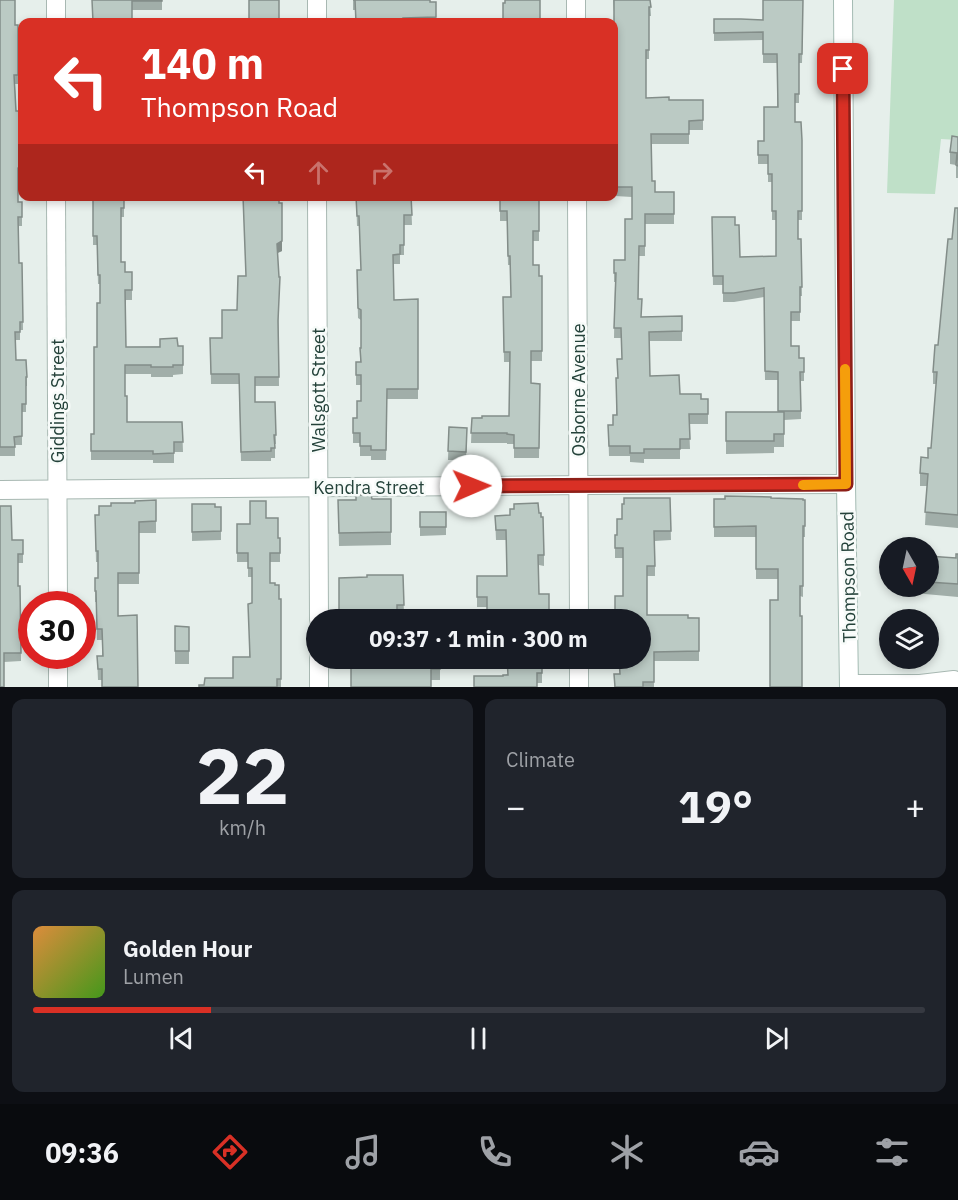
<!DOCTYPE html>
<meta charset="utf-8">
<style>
:root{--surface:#171b24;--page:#20242c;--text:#f1f3f6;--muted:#9ea1a6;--line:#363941;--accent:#d93025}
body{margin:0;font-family:"IBM Plex Sans",sans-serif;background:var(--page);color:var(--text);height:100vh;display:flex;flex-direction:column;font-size:22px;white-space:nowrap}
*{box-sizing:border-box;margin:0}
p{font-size:20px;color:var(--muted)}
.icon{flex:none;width:33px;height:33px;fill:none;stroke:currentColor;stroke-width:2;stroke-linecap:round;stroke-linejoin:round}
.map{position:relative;height:687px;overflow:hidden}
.drawer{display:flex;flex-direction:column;gap:12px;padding:12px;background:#0d0f14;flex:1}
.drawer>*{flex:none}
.hud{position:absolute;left:18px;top:18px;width:600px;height:183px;border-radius:12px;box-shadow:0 3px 9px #0003;background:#d93025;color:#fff;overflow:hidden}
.needle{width:39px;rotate:171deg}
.controls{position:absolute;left:879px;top:537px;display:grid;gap:12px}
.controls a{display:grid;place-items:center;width:60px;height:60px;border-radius:50%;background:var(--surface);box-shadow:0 3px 9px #0003;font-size:30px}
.speed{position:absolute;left:18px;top:591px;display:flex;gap:12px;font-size:30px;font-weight:700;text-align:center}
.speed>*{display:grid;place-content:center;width:78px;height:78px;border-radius:50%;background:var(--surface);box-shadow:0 3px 9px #0003;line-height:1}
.speed .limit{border:9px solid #d22;background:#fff;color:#111}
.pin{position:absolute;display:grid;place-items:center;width:51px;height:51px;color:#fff;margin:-26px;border-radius:12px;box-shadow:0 3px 9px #0006}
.me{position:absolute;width:66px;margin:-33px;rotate:89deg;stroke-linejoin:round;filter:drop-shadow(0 0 4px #0008)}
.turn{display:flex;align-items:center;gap:21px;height:126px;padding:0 24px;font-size:27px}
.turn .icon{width:78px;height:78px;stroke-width:2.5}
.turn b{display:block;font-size:42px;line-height:51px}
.lanes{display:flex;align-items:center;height:57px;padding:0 24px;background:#0003;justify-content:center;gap:30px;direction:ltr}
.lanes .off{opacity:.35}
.big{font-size:45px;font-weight:700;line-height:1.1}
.drawer .card{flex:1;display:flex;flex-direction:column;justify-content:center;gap:9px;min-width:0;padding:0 21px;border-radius:12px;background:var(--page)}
.drawer .dial{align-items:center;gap:0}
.dial b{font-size:78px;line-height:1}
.song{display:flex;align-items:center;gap:18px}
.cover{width:72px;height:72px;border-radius:9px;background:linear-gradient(135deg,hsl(30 70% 55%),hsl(100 70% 35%))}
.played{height:6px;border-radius:3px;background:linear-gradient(90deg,var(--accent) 20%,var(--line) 20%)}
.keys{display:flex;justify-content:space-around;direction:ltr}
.heat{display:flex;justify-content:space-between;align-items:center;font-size:33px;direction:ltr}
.drawer .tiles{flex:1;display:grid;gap:12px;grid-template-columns:1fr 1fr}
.card:last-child{grid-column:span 2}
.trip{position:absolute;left:306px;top:609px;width:345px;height:60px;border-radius:30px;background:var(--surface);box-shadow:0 3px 9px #0003;font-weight:700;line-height:60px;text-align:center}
.menu{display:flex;height:96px;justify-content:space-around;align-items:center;background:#090b0e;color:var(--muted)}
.menu .icon{width:42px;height:42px}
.menu .active{color:var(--accent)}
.menu b{font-size:27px;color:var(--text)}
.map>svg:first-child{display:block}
.green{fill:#bfe0c8}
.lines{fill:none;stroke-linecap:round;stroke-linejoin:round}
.street-casing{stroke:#a8b8b2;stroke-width:20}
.secondary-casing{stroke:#a4bbb3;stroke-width:20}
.street{stroke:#fff;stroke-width:18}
.secondary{stroke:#fff;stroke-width:18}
.wall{fill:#a1aea9}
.shaded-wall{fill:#838d89}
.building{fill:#bbcac4;stroke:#838d89;stroke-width:1.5}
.route-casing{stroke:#8d1f18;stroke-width:15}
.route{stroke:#d93025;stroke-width:10}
.slow{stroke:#f59e0b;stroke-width:10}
.labels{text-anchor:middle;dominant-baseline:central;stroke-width:5;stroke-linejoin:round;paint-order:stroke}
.street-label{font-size:18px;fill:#24423a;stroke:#f7fbf9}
</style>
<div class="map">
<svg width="958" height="687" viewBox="0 0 958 687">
<rect width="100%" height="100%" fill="#e6efeb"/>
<polygon class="green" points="894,0 958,0 958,140 941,139 935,194 887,193"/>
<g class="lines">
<g class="street-casing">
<g id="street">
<polyline points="56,0 56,22"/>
<polyline points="317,0 317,22"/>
<polyline points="576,0 576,22"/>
<polyline points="56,196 58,604"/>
<polyline points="317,196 319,620"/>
<polyline points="577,196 579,620"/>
<polyline points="0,490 587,485 846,484"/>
<polyline points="58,656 58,687"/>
<polyline points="319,658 319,687"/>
<polyline points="579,658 579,687"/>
<polyline points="849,684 920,684 954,680"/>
</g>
</g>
<g class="secondary-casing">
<polyline id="secondary" points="843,0 846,484 849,687"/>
</g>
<use href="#street" class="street"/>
<use href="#secondary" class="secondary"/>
</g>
<g class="wall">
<polygon points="0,0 15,25 18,25 18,84 15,84 16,111 19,121 21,121 21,176 18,176 18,202 22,202 22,226 19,226 19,263 22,263 23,330 20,330 20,340 15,340 16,360 26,360 27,386 26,386 26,412 22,412 22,445 15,445 15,456 0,456"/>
<polygon points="92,0 162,0 162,10 132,10"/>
<polygon points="353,0 436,2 436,22 356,22 355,10 353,10"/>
<polygon points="613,0 650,0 651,16 649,16 649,59 646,59 646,98 669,100 703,100 703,130 689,130 689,144 651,144 652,181 655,192 674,192 674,224 645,224 645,256 639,256 638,299 641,317 682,316 682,341 649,341 650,376 680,394 701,399 708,399 708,424 689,424 690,449 680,449 680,459 644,459 644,463 630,462 630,456 609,456 608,425 613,425 616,415 618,378 622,359 621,338 614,338 615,282 614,282 614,260 625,260 632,219 632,197 615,196 615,168 614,168 614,98 616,98 615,67 614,68 614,12"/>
<polygon points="714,19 763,20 803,23 802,63 799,63 799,103 795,103 795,122 802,140 802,220 798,220 798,239 801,239 802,296 800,296 800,321 791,321 791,346 799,358 804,358 804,381 801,381 801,419 784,420 784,447 774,447 774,453 726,454 726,412 778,412 778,380 765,380 764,297 734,302 723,302 723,285 713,285 712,226 735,225 740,257 776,256 776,220 772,220 772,182 768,182 768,164 758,164 758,141 764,141 777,107 777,63 763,63 763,40 714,41"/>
<polygon points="958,137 958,178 956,178 956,165 950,164 950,152"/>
<polygon points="93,196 124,196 124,217 121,217 121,262 132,290 132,300 126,300 126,347 178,346 183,365 183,374 173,375 173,377 151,377 151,374 125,374 125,396 127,422 182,422 183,452 174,452 174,463 153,463 153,460 91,460 91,434 94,434 97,347 100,303 100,284 98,284 97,245 93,245"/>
<polygon points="243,196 282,251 278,253 279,386 255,386 255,402 275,402 276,444 275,444 275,458 271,458 271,461 241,461 239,384 211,384 210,338 222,338 237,310 246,276"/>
<polygon points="356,196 411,196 412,225 404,225 404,255 400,255 400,264 393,264 394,300 418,299 418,399 387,399 386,460 371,460 371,456 360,456 360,443 353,443 353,418 357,418 361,401 361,385 356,385 356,362 360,362 361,348 361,320 358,318 357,280 361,270 359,226 357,226"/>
<polygon points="500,196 539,196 539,241 533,241 533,265 539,276 542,276 542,361 531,361 531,383 540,384 539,458 514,458 514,444 507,444 507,443 471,443 472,418 509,416 510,362 504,362 503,297 511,297 510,265 508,265 507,221 500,221"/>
<polygon points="958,208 958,528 925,525 927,486 920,486 920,473 928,458 931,448 936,384 933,384 933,372 938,345 952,239"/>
<polygon points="449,427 467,428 466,460 448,460"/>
<polygon points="670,498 671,540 655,541 655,576 647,576 647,615 699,618 699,661 654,661 654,687 614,687 620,674 623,596 623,558 615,558 615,535 617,535 622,519"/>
<polygon points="771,498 805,500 805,537 803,537 803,597 800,596 802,687 778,600 778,579 756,579 756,537 714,537 714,499"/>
<polygon points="372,499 391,499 391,545 339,546 338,500"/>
<polygon points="156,500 156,533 139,533 139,584 118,584 102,680 98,680 97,656 102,656 102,640 97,640 96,602 95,602 95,578 98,578 98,562 96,562 95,515 99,515 111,506"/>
<polygon points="192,504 215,507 221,507 221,540 192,541"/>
<polygon points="420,512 446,512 446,535 420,536"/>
<polygon points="539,513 544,555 544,566 539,565 539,594 549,594 549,620 487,620 487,607 477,607 477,576 507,576 506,540 496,540 495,516"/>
<polygon points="266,518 278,538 280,538 280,562 270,562 270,583 279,599 281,599 281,687 199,687 204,685 233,678 249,657 252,603 252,577 248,577 248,562 237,562 237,524 250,524"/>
<polygon points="12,540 23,540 23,563 18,563 18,586 20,586 21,661 4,662 0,687"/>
<polygon points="958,554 958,597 914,593 914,586 928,586 928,556 956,558"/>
<polygon points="403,575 404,616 397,616 367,577"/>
<polygon points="175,626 189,627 189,664 175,664"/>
<polygon points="351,658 440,658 440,680 431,680"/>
<polygon points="542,658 542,683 537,683 503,676"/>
</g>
<polygon class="shaded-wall" points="282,241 282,251 277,253 277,244"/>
<g class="building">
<polygon points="0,0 15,0 15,25 18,25 18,75 14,75 16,111 19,111 19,121 21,121 21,167 18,168 18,202 22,202 22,217 18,217 19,263 22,263 23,322 20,322 20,332 15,332 16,360 26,360 27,377 26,377 26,404 22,404 22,436 14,437 15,447 0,447"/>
<polygon points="92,0 162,0 162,1 132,1 132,22 93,22"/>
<rect x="249" y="0" width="30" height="22"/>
<polygon points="353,0 430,0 430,2 436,2 436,17 403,18 403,22 356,22 355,0"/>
<polygon points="505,0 540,0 540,22 478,22 478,19 503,20 503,3 505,3"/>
<polygon points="614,0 650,0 651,7 649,7 649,50 646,50 646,98 669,97 669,100 703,100 703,120 689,121 689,134 651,134 652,181 655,181 655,192 674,192 674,214 645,214 645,246 639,246 638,299 642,299 641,317 682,316 682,331 649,332 650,376 679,375 680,394 701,394 701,399 708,399 708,414 689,414 690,439 680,439 680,449 644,449 644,453 630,453 630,446 609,446 608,425 613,425 613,415 617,415 616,378 618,378 617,359 622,359 621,328 614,328 616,273 614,273 614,260 625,260 625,219 632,219 632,187 615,187 615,158 614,158 614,98 616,98 615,58 614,58"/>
<polygon points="763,0 803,0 802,54 799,54 799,94 795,94 795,122 801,122 802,140 802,211 798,211 798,239 801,239 802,287 800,287 800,312 791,312 791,346 799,346 799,358 804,358 804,372 800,372 801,411 778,411 778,372 765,371 764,288 734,293 723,293 723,276 713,276 712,217 735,217 735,225 739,225 740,257 776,256 776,211 772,211 772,174 768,174 768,155 758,155 758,141 764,141 764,107 778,107 777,54 763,54 763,32 714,33 714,19 741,19 763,20"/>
<polygon points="952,136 958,137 958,166 956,165 957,153 950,152"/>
<polygon points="93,196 124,196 124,208 121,208 121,262 125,262 125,272 132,272 132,290 125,290 126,347 160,347 160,339 177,338 178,346 183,346 183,365 173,365 173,367 151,367 151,365 125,365 125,396 127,396 127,422 182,422 183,442 174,442 174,453 153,454 153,451 91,451 91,434 94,434 94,347 97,347 97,303 100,303 100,275 98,275 97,236 93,236"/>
<polygon points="243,196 279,196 279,203 282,203 282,241 277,244 279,277 280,277 278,321 279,377 255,377 255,402 275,402 276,435 274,435 275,448 271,448 271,451 241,452 239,374 211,374 210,338 222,338 222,310 237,310 238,276 246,276"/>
<polygon points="356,196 411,196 412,215 404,215 404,245 400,245 400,254 393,255 394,300 418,299 418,389 387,389 386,450 371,450 371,446 360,446 360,433 353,433 353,418 357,418 357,401 361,401 361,375 356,375 356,362 361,362 360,348 361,348 361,310 358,308 357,270 361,270 359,216 357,216"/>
<polygon points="500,196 539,196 539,231 533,231 533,265 539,265 539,276 542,276 542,351 531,351 531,383 540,384 539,448 514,448 514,435 507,434 507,433 471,433 472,418 482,418 482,416 509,416 510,352 504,352 503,297 511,297 510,256 508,256 507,211 500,211"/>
<polygon points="955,208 958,208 958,515 925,512 928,474 920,473 921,457 928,458 928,448 931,448 937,372 933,372 935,345 938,345 948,239 952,239"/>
<polygon points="726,412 784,412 784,434 774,434 774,441 726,441"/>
<polygon points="449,427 467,428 466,452 448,451"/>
<polygon points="356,495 371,495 372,499 391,499 391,532 339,533 338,500 356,500"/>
<polygon points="725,496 771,497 771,498 803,499 803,500 805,500 805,526 803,526 803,586 800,586 800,616 802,616 802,687 770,687 770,600 778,600 778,569 756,569 756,526 714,527 714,499 725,499"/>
<polygon points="624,498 670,498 671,531 654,531 655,566 647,566 647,615 688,615 688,618 699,618 699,651 654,652 654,682 643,682 643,687 615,687 614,674 620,674 619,658 640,658 640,620 615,620 615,596 623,596 623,548 615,548 615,535 617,535 617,519 622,519 622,504 624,504"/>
<polygon points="156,500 156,521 139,522 139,573 118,573 118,616 137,615 138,687 102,687 102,669 98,669 97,656 103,656 102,629 97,629 96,591 95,591 95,578 98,578 98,551 96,551 95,515 99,515 99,506 111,506 111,503 135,503 135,501"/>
<polygon points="250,501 266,501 266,518 278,518 278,538 280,538 280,553 270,553 270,583 275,583 275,585 279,585 279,599 281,599 281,679 277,679 277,687 199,687 199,685 204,685 205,678 233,678 233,657 250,657 248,604 252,603 252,568 248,568 248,553 237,553 237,524 250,524"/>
<polygon points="538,503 539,513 541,513 541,517 543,517 544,555 538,555 539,594 549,594 549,611 544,612 544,620 487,620 487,597 477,597 477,576 507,576 506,530 496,530 495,516 510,515 510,509 514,509 514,504"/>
<polygon points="192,504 215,504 215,507 221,507 221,531 192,532"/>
<polygon points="0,506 11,506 12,540 23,540 23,554 18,554 18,586 20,586 21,653 4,653 4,687 0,687"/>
<rect x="420" y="512" width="26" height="15"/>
<polygon points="956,554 958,554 958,584 928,582 928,556 956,558"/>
<polygon points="367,575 403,575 404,605 397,605 397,620 339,620 339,578 367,577"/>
<polygon points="175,626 189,627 189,651 175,651"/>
<polygon points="351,658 440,658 440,669 431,669 431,687 351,687"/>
<polygon points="507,658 542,658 542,673 537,673 537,687 474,687 474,676 503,676 503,675 508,675"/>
</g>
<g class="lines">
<g class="route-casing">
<polyline id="route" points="471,486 846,484 843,69"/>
</g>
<use href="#route" class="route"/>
<polyline class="slow" points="803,485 846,484 845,369"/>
</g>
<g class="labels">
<g class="street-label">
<text transform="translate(318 390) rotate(-90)">Walsgott Street</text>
<text transform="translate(578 390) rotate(-90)">Osborne Avenue</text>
<text transform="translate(57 401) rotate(-90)">Giddings Street</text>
<text x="369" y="487">Kendra Street</text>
<text transform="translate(848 577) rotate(-91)">Thompson Road</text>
</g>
</g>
</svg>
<div class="controls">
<a><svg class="needle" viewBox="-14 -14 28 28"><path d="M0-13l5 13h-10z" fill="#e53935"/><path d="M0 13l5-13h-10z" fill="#9ea1a6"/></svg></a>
<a><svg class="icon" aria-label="layers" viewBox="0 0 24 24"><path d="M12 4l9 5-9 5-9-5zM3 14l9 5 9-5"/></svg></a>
</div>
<div class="speed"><div class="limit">30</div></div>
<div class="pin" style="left:843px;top:69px;background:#d93025"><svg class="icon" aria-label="arrive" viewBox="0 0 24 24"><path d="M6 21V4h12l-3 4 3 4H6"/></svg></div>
<svg class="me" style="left:471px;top:486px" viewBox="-20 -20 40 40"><circle r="19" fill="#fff"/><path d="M0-13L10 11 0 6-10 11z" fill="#d93025"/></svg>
<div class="trip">09:37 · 1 min · 300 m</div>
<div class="hud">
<div class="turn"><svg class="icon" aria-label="left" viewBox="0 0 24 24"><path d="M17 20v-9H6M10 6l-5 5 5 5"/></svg><div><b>140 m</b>Thompson Road</div></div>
<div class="lanes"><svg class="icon" aria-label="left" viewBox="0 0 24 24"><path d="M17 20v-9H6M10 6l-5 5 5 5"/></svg><svg class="icon off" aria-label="ahead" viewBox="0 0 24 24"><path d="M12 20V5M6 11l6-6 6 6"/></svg><svg class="icon off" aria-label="right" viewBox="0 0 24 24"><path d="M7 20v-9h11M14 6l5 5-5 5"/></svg></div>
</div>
</div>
<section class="drawer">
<div class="tiles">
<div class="card dial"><b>22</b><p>km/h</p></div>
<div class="card"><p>Climate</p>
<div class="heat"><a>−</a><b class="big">19°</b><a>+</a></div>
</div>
<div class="card">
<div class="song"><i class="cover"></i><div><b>Golden Hour</b><p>Lumen</p></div></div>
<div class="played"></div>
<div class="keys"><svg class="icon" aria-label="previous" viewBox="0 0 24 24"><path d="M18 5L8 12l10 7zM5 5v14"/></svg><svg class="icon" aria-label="pause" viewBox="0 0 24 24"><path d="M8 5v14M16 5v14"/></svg><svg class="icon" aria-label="next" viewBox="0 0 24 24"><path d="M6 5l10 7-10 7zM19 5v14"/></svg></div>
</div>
</div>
</section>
<nav class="menu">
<b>09:36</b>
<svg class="icon active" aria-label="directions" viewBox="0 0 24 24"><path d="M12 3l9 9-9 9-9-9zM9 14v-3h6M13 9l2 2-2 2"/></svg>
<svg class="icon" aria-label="music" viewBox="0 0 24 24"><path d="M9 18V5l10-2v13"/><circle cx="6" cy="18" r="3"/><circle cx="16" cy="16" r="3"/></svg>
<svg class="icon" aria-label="phone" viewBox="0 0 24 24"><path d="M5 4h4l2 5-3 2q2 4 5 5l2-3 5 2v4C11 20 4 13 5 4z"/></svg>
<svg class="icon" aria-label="climate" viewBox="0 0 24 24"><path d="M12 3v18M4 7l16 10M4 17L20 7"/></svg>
<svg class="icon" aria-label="car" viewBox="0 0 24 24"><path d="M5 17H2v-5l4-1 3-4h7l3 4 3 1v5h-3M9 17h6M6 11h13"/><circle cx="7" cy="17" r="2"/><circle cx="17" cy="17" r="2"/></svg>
<svg class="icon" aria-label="filters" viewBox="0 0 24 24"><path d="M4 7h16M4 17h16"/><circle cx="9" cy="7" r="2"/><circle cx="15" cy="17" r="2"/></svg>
</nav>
